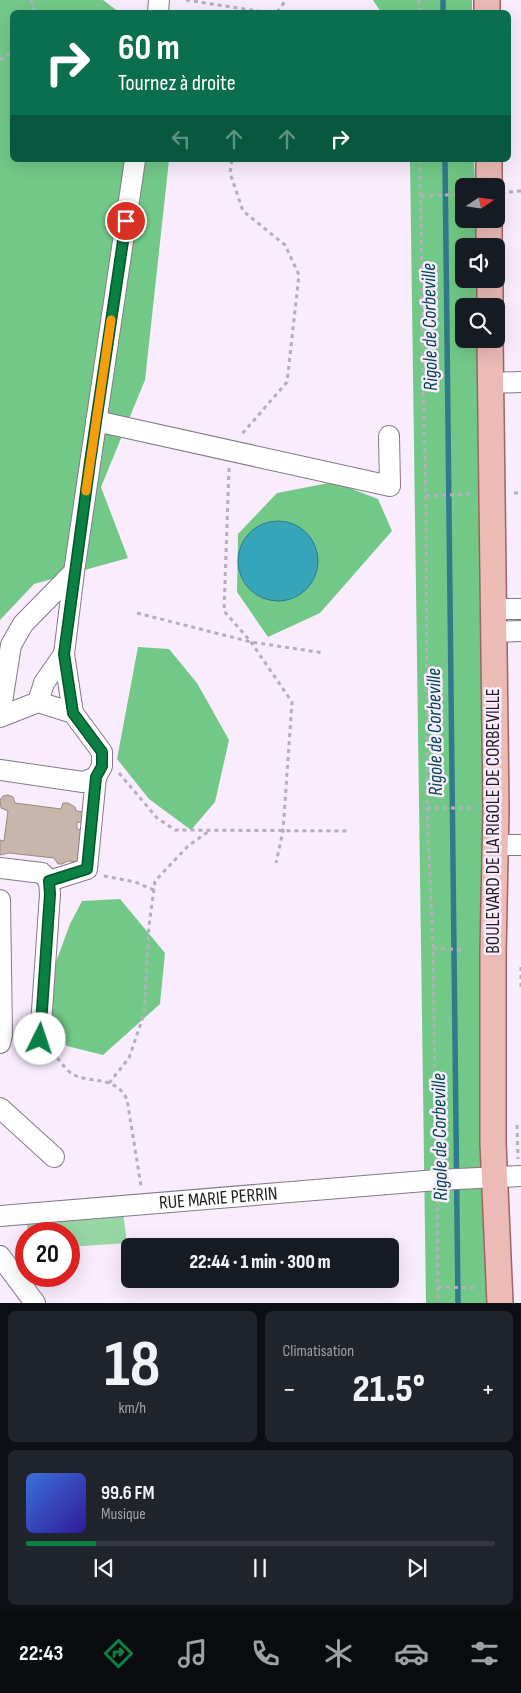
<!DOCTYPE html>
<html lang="fr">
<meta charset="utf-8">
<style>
:root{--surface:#171b24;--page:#20242c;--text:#f1f3f6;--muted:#9ea1a6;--line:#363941;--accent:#0b8043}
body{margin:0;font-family:"Sofia Sans Condensed",sans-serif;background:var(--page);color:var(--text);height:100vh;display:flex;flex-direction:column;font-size:19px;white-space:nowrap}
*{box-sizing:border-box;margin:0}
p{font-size:16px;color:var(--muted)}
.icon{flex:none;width:28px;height:28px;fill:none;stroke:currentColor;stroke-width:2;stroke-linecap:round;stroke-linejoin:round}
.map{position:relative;height:1303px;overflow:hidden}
.sheet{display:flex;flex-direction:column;gap:8px;padding:8px;background:#0d0f14;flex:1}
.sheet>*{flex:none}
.hud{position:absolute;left:10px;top:10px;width:501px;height:152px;border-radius:8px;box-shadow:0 5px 20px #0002;background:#0b6e4f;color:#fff;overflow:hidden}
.needle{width:32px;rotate:77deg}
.tools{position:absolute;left:455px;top:178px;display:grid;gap:10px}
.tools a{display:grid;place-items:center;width:50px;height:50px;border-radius:8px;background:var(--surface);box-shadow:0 5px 20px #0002;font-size:25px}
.speed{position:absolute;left:15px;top:1222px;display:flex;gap:10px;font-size:25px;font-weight:700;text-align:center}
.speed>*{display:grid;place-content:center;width:65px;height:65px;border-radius:50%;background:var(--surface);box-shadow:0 5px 20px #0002;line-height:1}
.speed .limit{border:8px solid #d22;background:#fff;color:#111}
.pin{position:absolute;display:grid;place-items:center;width:42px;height:42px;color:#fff;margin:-21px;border:2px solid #fff;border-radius:50%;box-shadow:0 1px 5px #0007}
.me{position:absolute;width:55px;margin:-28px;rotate:4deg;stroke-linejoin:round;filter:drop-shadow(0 0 4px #0008)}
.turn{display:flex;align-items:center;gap:18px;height:105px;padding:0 25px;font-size:22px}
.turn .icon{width:65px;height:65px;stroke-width:2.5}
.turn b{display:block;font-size:35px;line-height:42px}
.lanes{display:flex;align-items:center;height:48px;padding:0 25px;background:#0003;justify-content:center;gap:25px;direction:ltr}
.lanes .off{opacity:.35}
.big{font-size:38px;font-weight:800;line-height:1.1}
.sheet .card{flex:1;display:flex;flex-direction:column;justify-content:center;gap:8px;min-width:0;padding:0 18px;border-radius:8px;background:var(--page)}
.sheet .dial{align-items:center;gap:0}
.dial b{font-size:65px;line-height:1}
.song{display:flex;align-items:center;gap:15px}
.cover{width:60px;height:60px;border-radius:8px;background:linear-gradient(135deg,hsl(220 70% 55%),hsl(250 70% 35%))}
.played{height:5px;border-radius:2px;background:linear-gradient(90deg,var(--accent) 15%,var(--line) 15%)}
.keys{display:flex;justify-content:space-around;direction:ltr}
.heat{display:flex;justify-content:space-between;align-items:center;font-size:28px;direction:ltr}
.sheet .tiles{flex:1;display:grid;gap:8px;grid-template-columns:1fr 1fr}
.card:last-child{grid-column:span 2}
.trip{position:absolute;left:121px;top:1238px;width:278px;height:50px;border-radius:8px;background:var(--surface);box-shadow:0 5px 20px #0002;font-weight:800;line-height:50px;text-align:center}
.tabs{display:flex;height:80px;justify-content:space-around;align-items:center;background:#090b0e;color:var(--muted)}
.tabs .icon{width:35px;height:35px}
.tabs .current{color:var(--accent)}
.tabs b{font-size:22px;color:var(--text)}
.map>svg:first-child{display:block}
.green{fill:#98d6a4}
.forest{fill:#72c987}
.water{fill:#36a4b9;stroke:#2f7b8c}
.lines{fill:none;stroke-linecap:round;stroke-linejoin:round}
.stream{stroke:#2f7b8c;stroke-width:5.5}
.building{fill:#c8b5ab;stroke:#9c8a81}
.minor-casing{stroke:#847988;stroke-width:22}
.major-casing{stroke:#9c6562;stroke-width:28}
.path{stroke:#b7adbb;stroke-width:3;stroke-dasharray:4 4;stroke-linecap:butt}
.minor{stroke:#fff;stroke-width:20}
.major{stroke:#ecbbb6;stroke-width:25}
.route-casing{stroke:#07532c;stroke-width:12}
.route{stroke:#0b8043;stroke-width:9}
.slow{stroke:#f59e0b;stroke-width:9}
.labels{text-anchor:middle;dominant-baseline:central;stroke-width:5;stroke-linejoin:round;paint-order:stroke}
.street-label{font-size:19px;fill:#201c22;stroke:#f9ecfd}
.water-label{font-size:20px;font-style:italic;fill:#034652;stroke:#f9ecfd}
</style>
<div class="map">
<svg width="521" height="1303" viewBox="0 0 521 1303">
<rect width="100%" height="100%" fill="#f9ecfd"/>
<polygon class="green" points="123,1212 127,1243 69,1247 69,1234 28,1234 26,1218"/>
<g class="forest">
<polygon points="0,0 103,0 119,12 12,12 12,160 169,160 145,380 101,487 128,558 34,584 0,620"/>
<polygon points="373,0 472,0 472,12 381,12"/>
<polygon points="410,160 474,160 475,186 464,186 464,219 475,219 475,246 464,246 464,279 476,279 476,306 464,306 464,339 477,339 490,1303 426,1303"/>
<polygon points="334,482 378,499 392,531 320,613 268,637 237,592 238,534 277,493"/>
<polygon points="138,647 169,649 197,683 229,740 215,802 191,830 149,799 117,759"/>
<polygon points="120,899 165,953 160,1004 103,1055 67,1046 49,1020 43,997 70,924 82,901"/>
</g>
<circle class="water" cx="278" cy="561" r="40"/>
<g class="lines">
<g class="stream">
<polyline points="443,0 443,12"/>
<polyline points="445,160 458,1303"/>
</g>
</g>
<polygon class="building" points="8,795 13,797 15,803 61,809 63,803 68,803 75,807 76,811 85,812 84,823 77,822 77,829 86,831 81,862 68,861 62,864 58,864 54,858 9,853 0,855 0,840 4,841 8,811 1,808 0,800 3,796"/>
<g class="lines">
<g class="minor-casing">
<g id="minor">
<polyline points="158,12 159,0"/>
<polyline points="491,383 521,382"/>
<polyline points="96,421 390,486 389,436"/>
<polyline points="493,609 521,609"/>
<polyline points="493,632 521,631"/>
<polyline points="38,702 44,683 64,654"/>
<polyline points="73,713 64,654 74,572"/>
<polyline points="0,715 11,645 23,624 74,572 135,160"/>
<polyline points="0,717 38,702 73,713 102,752 102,766 96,777 83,782 0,770"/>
<polyline points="495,845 521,845"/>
<polyline points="0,868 42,873 49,881 50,894 40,1039"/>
<polyline points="49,881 87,869 96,777"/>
<polyline points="0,900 2,1035 0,1043"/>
<polyline points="0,1108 54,1157"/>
<path id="s1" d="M0 1216 437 1180 521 1176"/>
<polyline points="0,1256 35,1303"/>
</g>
</g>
<g class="major-casing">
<g id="major">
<polyline points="487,0 487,12"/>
<polyline points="489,160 489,186"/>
<polyline points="489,219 489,246"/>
<polyline points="490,279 490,306"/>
<polyline points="490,339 496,808 493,953 493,1143 500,1303"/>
</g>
</g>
<g class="path">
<polyline points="31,0 35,12"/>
<polyline points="186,0 264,12"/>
<polyline points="419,0 419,12"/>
<polyline points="277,12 286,0"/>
<polyline points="0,60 12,52"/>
<polyline points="232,160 230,173 243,211 285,245 299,275 287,382 242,434"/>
<polyline points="420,160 423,387 426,496 427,808 433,948 436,1162"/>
<polyline points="509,192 521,191"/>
<polyline points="421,196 464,194"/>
<polyline points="229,468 224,611 251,642 292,702 283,831 276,863"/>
<polyline points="514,493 521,493"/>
<polyline points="426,496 472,494"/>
<polyline points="137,613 251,642 324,653"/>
<polyline points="119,773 157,818 175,830 349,831"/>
<polyline points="427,808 476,808"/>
<polyline points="104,876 135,882 154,890"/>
<polyline points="433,948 464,950"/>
<polyline points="521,967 521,988"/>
<path d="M52 1052C58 1058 66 1071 74 1075 93 1084 114 1075 127 1099L141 1186"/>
<polyline points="109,1083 129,1058 144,1014 149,926 155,881 188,846 209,831"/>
<polyline points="517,1125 518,1159"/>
<polyline points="437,1199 438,1303"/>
<polyline points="438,1287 478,1288"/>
</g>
<use href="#minor" class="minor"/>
<use href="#major" class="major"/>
</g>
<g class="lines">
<g class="route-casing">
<polyline id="route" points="40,1039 50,894 49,881 87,869 96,777 102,766 102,752 73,713 64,654 90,462 126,221"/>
</g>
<use href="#route" class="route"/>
<polyline class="slow" points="86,491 111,320"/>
</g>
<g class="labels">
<g class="street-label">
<text transform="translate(493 821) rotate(-90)">BOULEVARD DE LA RIGOLE DE CORBEVILLE</text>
<text stroke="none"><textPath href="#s1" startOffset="219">RUE MARIE PERRIN</textPath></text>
</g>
<g class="water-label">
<text transform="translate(430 327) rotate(-91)">Rigole de Corbeville</text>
<text transform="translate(435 732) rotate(-91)">Rigole de Corbeville</text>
<text transform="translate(440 1137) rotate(-91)">Rigole de Corbeville</text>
</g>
</g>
</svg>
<div class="tools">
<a><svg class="needle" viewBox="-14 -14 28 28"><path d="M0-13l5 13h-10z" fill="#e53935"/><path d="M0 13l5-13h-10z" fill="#9ea1a6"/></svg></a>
<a><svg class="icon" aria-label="sound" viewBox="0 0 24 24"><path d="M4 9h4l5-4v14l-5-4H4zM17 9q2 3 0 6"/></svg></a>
<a><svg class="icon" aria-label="search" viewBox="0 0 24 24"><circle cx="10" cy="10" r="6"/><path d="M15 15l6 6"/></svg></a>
</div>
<div class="speed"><div class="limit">20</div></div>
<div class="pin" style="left:126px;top:221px;background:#d93025"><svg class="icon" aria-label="arrive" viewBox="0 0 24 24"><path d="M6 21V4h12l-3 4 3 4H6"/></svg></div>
<svg class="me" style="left:40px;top:1039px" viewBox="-20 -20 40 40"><circle r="19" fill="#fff"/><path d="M0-13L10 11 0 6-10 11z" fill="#0b8043"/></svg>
<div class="trip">22:44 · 1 min · 300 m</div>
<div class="hud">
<div class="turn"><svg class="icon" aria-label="right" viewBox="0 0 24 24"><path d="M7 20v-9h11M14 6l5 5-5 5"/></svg><div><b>60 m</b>Tournez à droite</div></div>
<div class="lanes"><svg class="icon off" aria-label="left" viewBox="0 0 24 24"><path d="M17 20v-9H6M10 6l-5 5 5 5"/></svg><svg class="icon off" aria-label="ahead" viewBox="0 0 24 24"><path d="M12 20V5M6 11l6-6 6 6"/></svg><svg class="icon off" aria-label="ahead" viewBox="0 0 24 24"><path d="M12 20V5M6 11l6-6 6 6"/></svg><svg class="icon" aria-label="right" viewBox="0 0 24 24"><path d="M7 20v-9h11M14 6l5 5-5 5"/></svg></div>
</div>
</div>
<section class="sheet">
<div class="tiles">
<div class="card dial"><b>18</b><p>km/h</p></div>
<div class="card"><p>Climatisation</p>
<div class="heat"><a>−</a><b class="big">21.5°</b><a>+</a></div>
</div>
<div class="card">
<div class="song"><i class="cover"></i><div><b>99.6 FM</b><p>Musique</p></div></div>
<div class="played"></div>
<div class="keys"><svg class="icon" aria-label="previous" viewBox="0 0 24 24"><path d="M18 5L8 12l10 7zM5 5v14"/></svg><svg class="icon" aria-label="pause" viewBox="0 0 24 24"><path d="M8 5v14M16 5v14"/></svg><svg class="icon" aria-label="next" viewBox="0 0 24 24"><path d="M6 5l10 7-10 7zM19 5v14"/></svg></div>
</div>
</div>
</section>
<nav class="tabs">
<b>22:43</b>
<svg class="icon current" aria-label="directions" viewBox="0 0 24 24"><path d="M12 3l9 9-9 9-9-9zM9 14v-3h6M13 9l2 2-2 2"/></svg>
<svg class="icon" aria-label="music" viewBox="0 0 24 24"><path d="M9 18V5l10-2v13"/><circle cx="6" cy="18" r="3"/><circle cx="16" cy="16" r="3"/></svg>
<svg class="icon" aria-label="phone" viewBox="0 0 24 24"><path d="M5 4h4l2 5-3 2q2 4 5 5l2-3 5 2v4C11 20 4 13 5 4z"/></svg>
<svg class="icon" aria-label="climate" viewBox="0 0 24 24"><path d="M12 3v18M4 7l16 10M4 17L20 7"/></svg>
<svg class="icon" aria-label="car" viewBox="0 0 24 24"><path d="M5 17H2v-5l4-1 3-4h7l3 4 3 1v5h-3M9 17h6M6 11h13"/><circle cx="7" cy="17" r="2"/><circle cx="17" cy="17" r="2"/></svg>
<svg class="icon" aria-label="filters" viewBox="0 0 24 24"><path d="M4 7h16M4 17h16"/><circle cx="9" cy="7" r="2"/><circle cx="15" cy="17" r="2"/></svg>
</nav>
